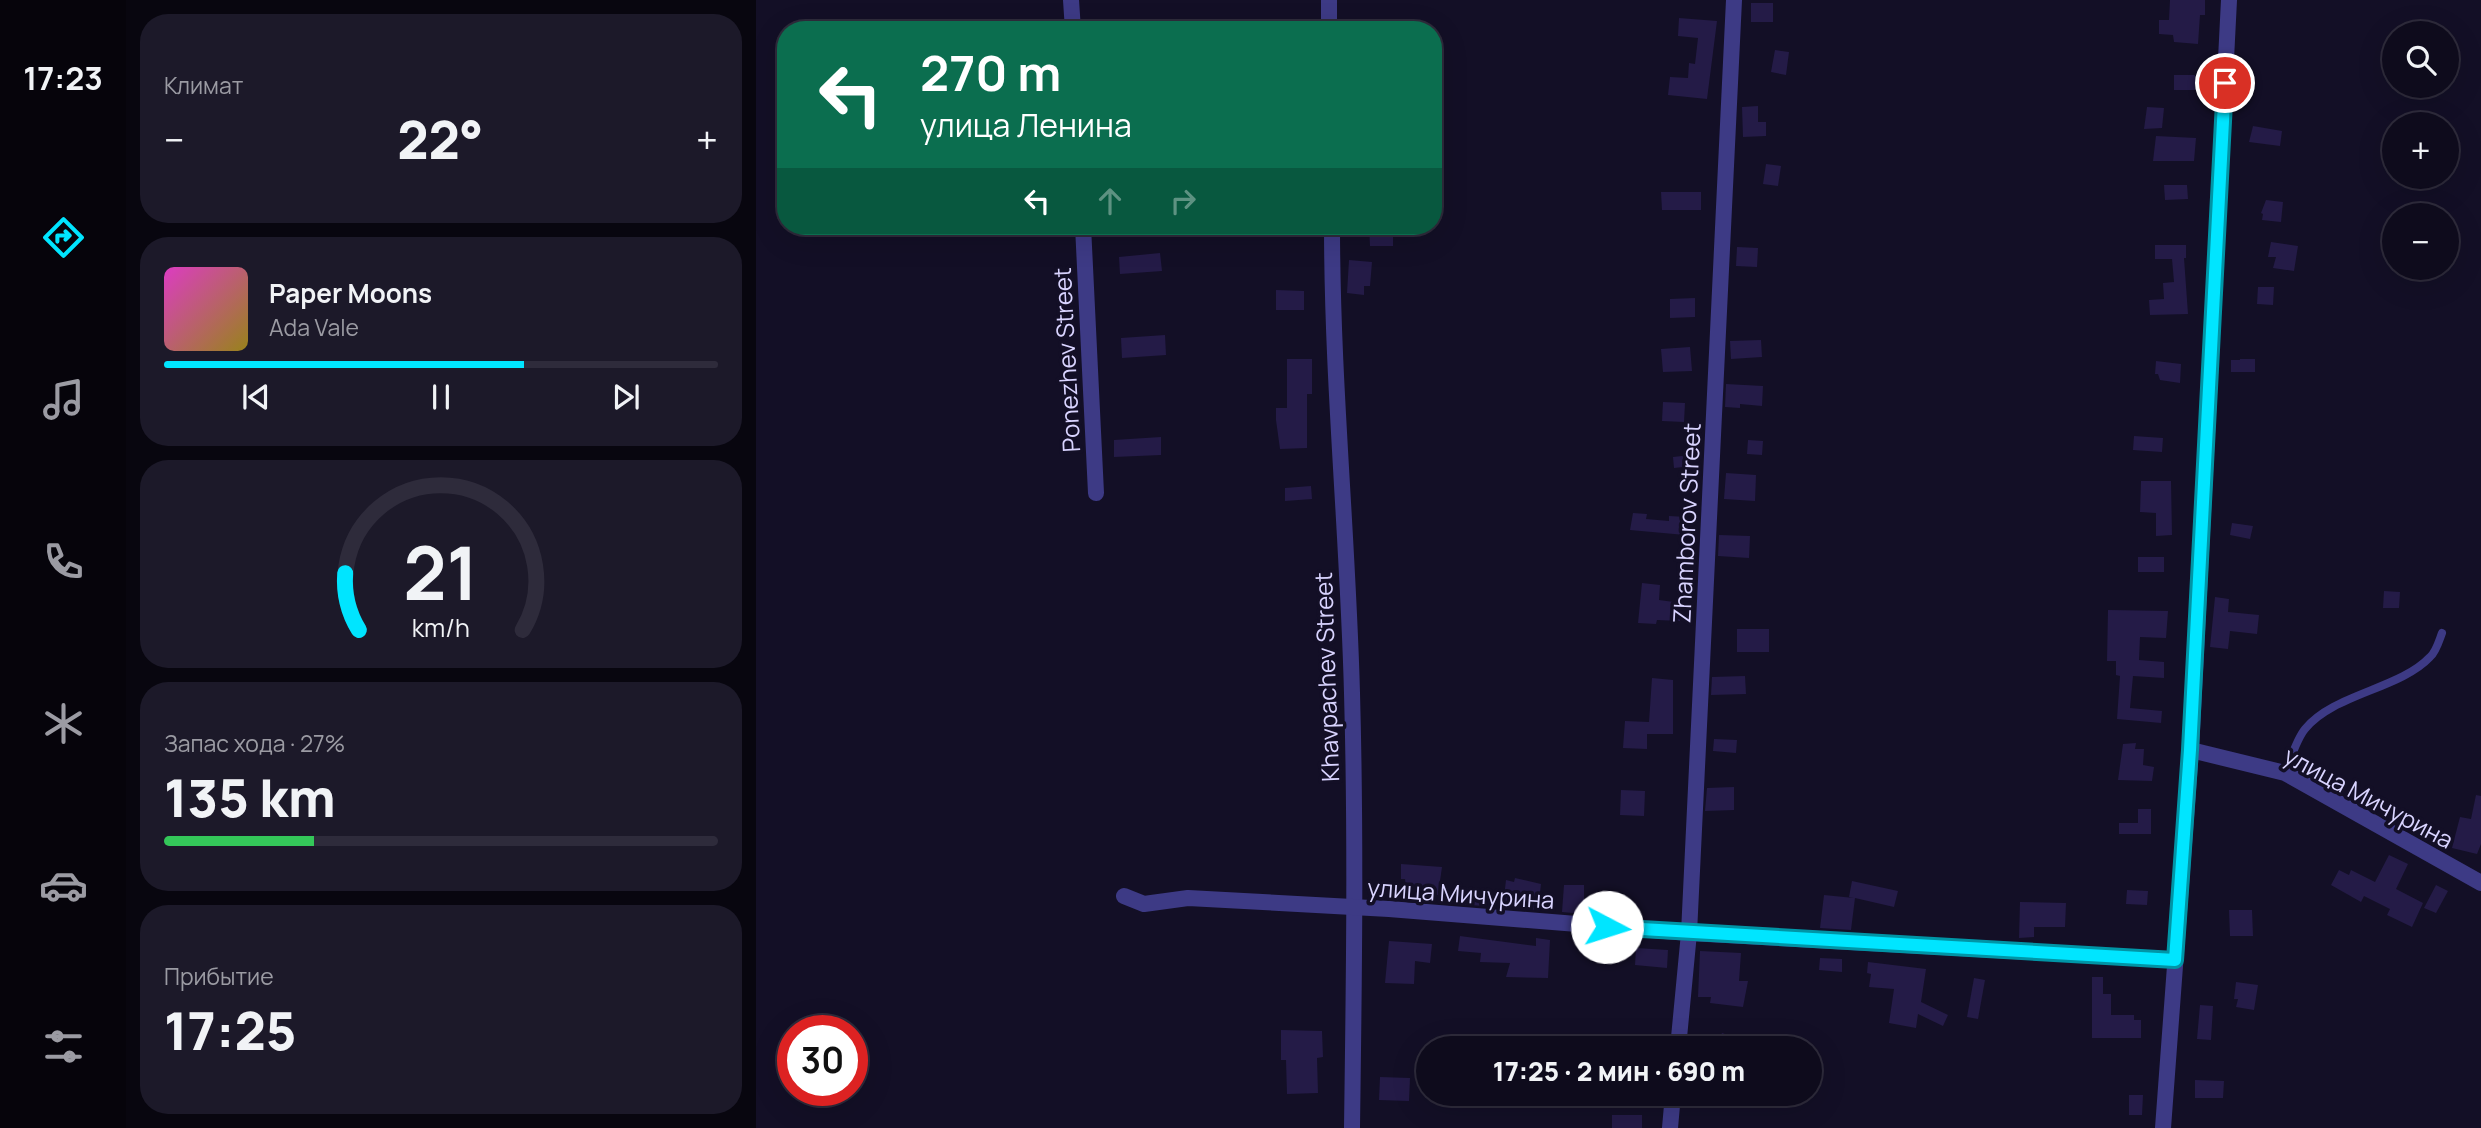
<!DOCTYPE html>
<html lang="ru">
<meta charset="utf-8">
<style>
:root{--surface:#0e0b1c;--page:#1c1929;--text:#f1f3f6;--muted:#9b9ba3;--line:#2e2b3b;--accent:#00e5ff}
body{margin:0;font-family:Manrope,sans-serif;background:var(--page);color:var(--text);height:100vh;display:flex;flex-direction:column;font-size:26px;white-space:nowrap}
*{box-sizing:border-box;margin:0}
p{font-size:23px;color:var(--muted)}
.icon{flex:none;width:38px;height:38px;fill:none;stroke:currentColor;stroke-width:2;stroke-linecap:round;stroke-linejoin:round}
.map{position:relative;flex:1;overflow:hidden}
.sheet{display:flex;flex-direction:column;gap:14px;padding:14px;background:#08060f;width:630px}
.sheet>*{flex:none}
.top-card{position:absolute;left:21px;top:21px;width:665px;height:214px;border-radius:28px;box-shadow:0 7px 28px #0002,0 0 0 2px var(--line);background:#0b6e4f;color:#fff;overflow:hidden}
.fabs{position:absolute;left:1626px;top:21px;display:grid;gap:14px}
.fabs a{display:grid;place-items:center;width:77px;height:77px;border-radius:50%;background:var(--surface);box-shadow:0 7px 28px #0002,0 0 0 2px var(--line);font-size:35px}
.speed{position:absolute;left:21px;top:1015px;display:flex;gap:14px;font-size:35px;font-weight:700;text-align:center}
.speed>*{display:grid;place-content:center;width:91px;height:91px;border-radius:50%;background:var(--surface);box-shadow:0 7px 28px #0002,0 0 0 2px var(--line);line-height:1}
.speed .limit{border:10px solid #d22;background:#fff;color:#111}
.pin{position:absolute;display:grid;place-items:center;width:60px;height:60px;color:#fff;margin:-30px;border:4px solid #fff;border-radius:50%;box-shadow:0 2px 7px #0007}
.me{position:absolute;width:77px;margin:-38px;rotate:95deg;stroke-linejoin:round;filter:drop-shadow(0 0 5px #0008)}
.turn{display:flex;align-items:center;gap:24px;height:147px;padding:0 28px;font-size:32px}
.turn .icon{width:91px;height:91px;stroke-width:2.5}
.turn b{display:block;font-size:49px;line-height:60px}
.lanes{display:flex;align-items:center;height:66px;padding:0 28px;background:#0003;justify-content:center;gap:35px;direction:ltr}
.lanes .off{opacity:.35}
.big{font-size:52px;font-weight:800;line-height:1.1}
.sheet .widget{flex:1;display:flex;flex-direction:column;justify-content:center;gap:10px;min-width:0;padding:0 24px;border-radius:28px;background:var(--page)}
.sheet .dial{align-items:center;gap:0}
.dial svg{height:182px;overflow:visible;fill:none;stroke:var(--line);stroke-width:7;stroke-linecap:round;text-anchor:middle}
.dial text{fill:var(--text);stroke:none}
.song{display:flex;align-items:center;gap:21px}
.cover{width:84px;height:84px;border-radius:10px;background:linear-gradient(135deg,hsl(310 70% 55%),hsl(50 70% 35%))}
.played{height:7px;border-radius:4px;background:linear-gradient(90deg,var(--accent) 65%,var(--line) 65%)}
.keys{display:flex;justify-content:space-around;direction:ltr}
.heat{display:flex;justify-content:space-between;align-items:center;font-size:38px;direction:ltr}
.charge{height:10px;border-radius:5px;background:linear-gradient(90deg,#34c759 27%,var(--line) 0)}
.trip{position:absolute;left:660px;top:1036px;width:406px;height:70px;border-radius:35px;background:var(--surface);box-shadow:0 7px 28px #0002,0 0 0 2px var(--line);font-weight:800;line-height:70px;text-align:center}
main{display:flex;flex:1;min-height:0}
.menu{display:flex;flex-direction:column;width:126px;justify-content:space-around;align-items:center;background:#06040b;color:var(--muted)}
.menu .icon{width:49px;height:49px}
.menu .current{color:var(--accent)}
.menu b{font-size:32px;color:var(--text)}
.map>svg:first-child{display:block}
.building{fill:#241b47}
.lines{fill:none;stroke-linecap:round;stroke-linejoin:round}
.lane{stroke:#3d3a85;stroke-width:8}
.street{stroke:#3d3a85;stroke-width:16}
.route-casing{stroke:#0095a6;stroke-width:18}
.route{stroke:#00e5ff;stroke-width:12}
.labels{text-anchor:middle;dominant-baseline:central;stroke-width:7;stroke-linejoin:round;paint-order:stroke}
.street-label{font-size:24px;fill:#d9d4ff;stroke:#130f26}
</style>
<main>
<nav class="menu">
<b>17:23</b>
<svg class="icon current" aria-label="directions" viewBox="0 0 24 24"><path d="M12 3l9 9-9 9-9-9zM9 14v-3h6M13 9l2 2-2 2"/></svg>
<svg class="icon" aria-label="music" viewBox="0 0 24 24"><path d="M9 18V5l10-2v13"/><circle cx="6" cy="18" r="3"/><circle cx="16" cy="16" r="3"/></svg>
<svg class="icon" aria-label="phone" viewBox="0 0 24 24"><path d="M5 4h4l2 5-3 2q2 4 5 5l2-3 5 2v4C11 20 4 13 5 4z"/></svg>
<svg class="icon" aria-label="climate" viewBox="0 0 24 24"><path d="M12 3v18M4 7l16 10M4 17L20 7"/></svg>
<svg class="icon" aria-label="car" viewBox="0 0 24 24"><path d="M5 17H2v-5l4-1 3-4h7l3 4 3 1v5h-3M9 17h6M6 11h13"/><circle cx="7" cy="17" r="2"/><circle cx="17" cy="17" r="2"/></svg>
<svg class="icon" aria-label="filters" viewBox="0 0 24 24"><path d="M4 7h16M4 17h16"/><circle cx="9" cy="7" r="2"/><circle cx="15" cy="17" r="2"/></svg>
</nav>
<section class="sheet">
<div class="widget"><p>Климат</p>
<div class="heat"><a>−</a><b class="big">22°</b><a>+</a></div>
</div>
<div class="widget">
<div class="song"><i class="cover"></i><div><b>Paper Moons</b><p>Ada Vale</p></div></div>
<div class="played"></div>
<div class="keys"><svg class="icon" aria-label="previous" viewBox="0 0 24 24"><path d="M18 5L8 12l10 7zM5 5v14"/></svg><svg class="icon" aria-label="pause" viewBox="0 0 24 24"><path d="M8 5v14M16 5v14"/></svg><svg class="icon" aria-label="next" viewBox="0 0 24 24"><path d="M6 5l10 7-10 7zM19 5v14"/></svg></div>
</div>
<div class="widget dial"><svg viewBox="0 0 100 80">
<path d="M14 69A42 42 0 1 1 86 69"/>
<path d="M14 69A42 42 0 0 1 8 44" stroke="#00e5ff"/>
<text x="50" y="56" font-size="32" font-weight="700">21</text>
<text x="50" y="72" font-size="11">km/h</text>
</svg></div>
<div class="widget"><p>Запас хода · 27%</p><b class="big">135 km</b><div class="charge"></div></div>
<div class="widget"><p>Прибытие</p><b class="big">17:25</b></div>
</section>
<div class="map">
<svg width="1725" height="1128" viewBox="0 0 1725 1128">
<rect width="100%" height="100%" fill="#130f26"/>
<g class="building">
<polygon points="1414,0 1449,0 1449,15 1444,15 1442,44 1418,42 1417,35 1403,34 1403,20 1413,20"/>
<rect x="995" y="3" width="22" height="19"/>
<polygon points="923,18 961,21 951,99 912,95 914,77 932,78 933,63 939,64 942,38 922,36"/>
<polygon points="1019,50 1033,52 1030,75 1015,72"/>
<rect x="1418" y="75" width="21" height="15"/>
<polygon points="1002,106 1002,122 1010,122 1010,136 987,137 986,107"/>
<polygon points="1391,107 1408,108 1406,128 1388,129"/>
<polygon points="1497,126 1526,131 1524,146 1493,142"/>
<polygon points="1400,136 1440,138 1438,161 1397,161"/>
<polygon points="1010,164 1025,166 1022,186 1007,184"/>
<polygon points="1408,185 1431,185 1432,199 1409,200"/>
<polygon points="905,192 945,192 945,210 906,210"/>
<polygon points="1510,200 1527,202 1525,222 1506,220 1507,214 1505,213"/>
<polygon points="613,226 637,226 637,246 614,246"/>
<polygon points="1515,242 1542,246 1538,271 1517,268 1520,257 1512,257"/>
<polygon points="1399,245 1430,245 1430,258 1428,258 1432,314 1394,315 1393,300 1408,299 1407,283 1418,282 1416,259 1399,259"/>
<polygon points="981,247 1002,248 1001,267 980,266"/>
<polygon points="404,253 406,271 364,274 363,257"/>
<polygon points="593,260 616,262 614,286 608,286 608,295 591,293"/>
<polygon points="1502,287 1518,287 1517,305 1501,304"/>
<polygon points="520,290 548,291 548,310 520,310"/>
<polygon points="939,298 939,317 914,318 914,299"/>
<polygon points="409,335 410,355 366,358 365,338"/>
<polygon points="1005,340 1006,357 975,359 974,341"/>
<polygon points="934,347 936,371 907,372 905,349"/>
<polygon points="531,359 556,359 556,394 551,394 551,448 524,449 520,420 520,408 531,408"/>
<polygon points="1484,359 1499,359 1499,372 1475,372 1475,360 1484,360"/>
<polygon points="1400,361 1425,364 1424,383 1404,380 1402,374 1399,374"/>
<polygon points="970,384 1007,386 1006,406 984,404 984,408 969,407"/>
<polygon points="907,402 929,403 928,422 906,421"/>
<polygon points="1378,436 1407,438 1406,452 1377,450"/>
<polygon points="405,437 405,455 358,457 358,440"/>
<polygon points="992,440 1007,441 1006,455 991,454"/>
<polygon points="935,455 936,466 918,468 917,457"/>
<polygon points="970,473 1000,475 999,501 968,499"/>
<polygon points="1385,481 1415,481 1416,535 1400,536 1400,513 1384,512"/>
<polygon points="555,486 556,499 529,501 529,488"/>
<polygon points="877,513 891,514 890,519 913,521 913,516 931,517 929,535 874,530"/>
<polygon points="1476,523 1497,526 1494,539 1474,535"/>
<polygon points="963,535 994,536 993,558 962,556"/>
<rect x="1382" y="557" width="26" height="15"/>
<polygon points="886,583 904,585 903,600 925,603 924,621 901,620 900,624 882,623"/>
<polygon points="1628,591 1644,592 1643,608 1627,608"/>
<polygon points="1459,597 1473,599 1472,612 1503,615 1501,634 1474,631 1472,649 1454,647"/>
<polygon points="1352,610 1412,611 1410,638 1384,637 1383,660 1408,662 1408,678 1377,676 1374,708 1406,711 1405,723 1361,719 1364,676 1360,675 1360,661 1351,661"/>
<rect x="981" y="629" width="32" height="23"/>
<polygon points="989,676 990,694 955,695 956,677"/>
<polygon points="896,678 917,680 917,734 891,734 891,749 867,748 869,721 893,722"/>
<polygon points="958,739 981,740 980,753 957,751"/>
<polygon points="1380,743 1379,749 1388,749 1387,765 1398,767 1396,781 1362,780 1367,744"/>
<polygon points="978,787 978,810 949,811 951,788"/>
<polygon points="865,790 889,791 888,816 864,815"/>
<polygon points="1720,795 1725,796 1725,844 1721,854 1696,848 1704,817 1715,819"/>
<polygon points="1382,809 1395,809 1395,834 1363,834 1363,823 1382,823"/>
<polygon points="1633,855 1652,864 1640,889 1667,903 1656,927 1631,915 1634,909 1608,896 1605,902 1575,885 1583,870 1593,875 1595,870 1619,882"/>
<polygon points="645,864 686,867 682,895 665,894 665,889 650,887 649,879 645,879"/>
<polygon points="759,878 785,884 782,910 747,906 750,880 758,882"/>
<polygon points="1096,881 1142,891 1138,907 1099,898 1095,930 1064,928 1068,895 1098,898 1093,897"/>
<polygon points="808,885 828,885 828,914 806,912"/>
<polygon points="1680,885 1692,891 1680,913 1668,908"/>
<polygon points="705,888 731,891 727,906 702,904"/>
<polygon points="1371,890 1392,891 1391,905 1370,904"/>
<polygon points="1264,902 1310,903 1309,927 1278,927 1278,937 1263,938"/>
<polygon points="1473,910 1496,910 1497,936 1474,936"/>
<polygon points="704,936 780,946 780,938 794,940 792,978 750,977 754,963 724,962 725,953 702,951"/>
<polygon points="633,941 676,944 674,963 659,961 658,984 629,983"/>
<polygon points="880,948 912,950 911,968 879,965"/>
<polygon points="944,951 985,953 983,981 992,981 987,1007 954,1003 955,997 942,997"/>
<polygon points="1064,958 1086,959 1086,972 1063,970"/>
<polygon points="1112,962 1170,969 1165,1002 1192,1015 1187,1026 1162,1014 1160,1028 1133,1023 1138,989 1113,987 1115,974 1111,973"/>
<polygon points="1336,977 1347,977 1347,994 1355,994 1355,1015 1378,1015 1378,1020 1385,1020 1385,1038 1336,1038"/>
<polygon points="1218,978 1229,980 1222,1019 1211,1017"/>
<polygon points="1480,982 1502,985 1498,1010 1480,1007 1482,999 1478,999"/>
<polygon points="1444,1005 1457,1006 1455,1040 1441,1039"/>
<polygon points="525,1030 566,1031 567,1057 561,1058 562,1093 531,1094 530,1060 525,1060"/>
<polygon points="966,1033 983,1039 979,1048 960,1048"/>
<polygon points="624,1077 654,1078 653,1101 623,1100"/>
<polygon points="1439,1080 1468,1081 1467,1098 1439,1098"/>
<polygon points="1373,1095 1387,1095 1386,1115 1373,1115"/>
<rect x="856" y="1115" width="30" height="13"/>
</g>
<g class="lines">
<path class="lane" d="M1529 773C1535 759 1540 740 1549 729 1577 694 1644 689 1674 657 1680 652 1683 641 1686 633"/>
<g class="street">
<polyline points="315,0 317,30"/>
<polyline points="573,0 573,30"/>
<polyline points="327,226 340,493"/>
<path d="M576 226C576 382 592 537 596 693 600 838 598 983 596 1128"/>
<polyline points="1435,750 1529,773 1725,883"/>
<polyline points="368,896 388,904 432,898 633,909 933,933 1419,960"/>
<polyline points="922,1048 933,933 978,0"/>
<polyline points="914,1128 917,1094"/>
<polyline points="1407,1128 1435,750 1473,0"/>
</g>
</g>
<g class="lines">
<g class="route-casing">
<polyline id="route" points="851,927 1419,960 1434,750 1469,83"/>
</g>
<use href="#route" class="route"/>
</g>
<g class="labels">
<g class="street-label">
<text transform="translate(310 360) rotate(-93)">Ponezhev Street</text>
<text transform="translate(930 523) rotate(-87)">Zhamborov Street</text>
<text transform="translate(570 677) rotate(-92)">Khavpachev Street</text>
<text transform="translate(1613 797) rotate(28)">улица Мичурина</text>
<text transform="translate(705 893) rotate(4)">улица Мичурина</text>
</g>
</g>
</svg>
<div class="fabs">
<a><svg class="icon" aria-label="search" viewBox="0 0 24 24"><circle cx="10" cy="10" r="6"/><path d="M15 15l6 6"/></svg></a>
<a>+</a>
<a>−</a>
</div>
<div class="speed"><div class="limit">30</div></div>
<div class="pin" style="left:1469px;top:83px;background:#d93025"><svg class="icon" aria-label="arrive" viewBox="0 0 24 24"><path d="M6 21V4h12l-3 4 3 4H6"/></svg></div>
<svg class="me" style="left:851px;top:927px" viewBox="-20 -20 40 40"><circle r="19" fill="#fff"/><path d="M0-13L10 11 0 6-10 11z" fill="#00e5ff"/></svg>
<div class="trip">17:25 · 2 мин · 690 m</div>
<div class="top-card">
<div class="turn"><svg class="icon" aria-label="left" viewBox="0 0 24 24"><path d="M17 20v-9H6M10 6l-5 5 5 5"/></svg><div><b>270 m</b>улица Ленина</div></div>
<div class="lanes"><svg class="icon" aria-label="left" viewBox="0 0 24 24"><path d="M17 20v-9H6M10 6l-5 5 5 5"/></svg><svg class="icon off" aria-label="ahead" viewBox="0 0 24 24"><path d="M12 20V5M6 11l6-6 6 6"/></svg><svg class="icon off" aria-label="right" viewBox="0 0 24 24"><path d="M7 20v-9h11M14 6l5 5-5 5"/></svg></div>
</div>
</div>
</main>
